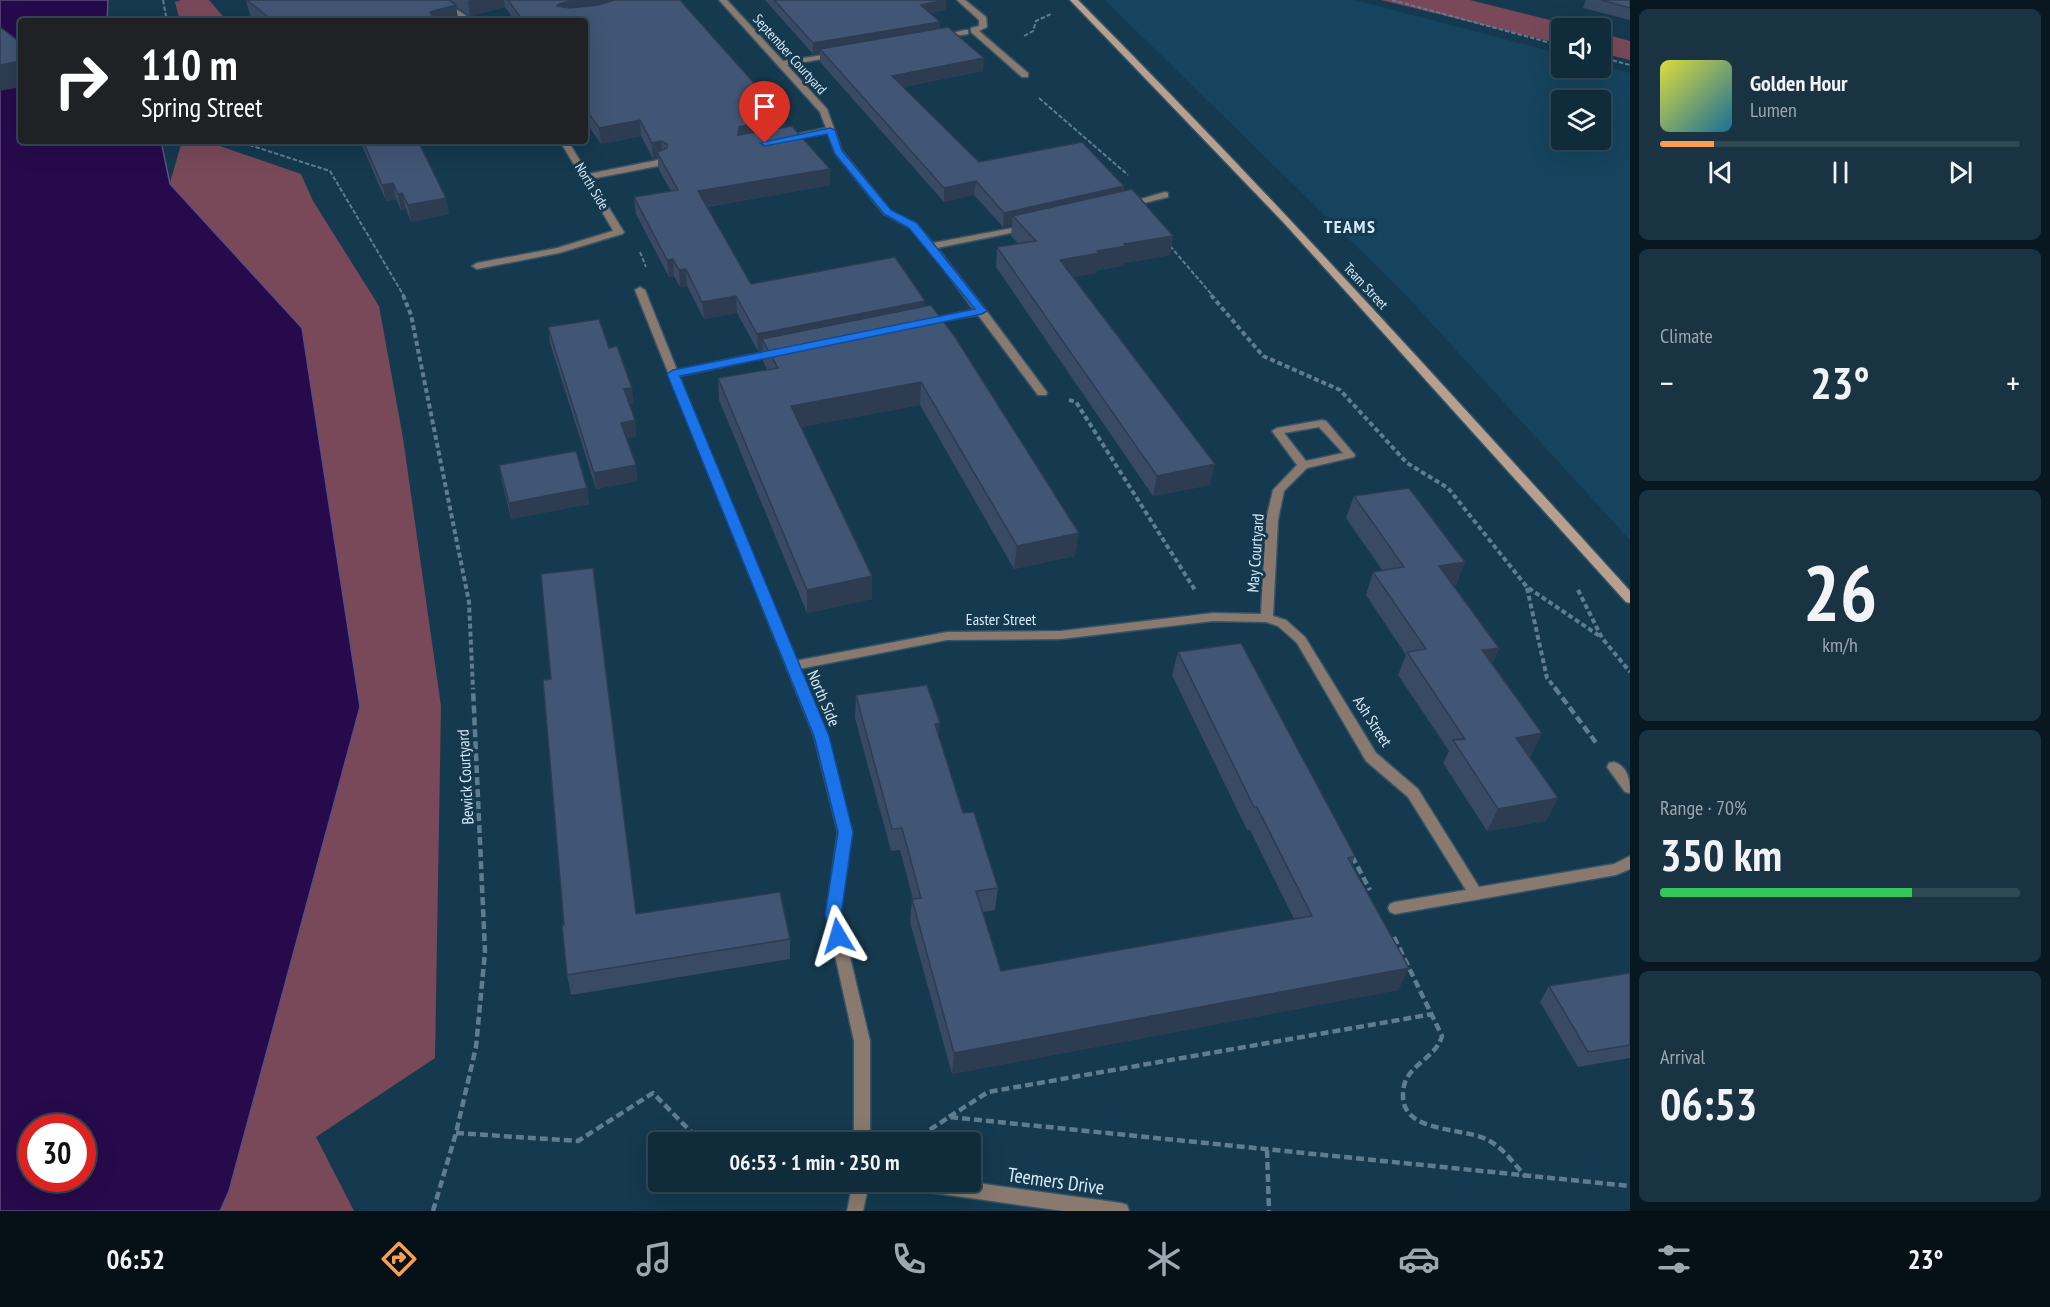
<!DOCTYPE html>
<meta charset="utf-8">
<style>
:root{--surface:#102b3a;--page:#193342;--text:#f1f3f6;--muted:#9ca7af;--line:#304754;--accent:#fb9e51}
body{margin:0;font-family:"PT Sans Narrow",sans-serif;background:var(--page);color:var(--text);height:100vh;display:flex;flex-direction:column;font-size:22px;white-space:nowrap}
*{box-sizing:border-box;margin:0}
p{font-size:20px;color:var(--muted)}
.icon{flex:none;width:33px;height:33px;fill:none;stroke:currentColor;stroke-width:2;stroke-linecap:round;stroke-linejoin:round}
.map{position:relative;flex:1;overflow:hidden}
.drawer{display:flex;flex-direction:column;gap:9px;padding:9px;background:#091820;width:420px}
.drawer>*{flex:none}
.top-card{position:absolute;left:18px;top:18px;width:570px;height:126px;border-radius:6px;box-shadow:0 6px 24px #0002,0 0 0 2px var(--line);background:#202124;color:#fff;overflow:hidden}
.fabs{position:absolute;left:1551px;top:18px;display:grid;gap:12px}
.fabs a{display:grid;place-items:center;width:60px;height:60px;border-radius:6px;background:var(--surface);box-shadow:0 6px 24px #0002,0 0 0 2px var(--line);font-size:30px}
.speed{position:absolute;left:18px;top:1114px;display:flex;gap:12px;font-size:30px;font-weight:700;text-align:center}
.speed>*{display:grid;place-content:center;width:78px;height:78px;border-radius:50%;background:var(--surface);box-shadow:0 6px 24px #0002,0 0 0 2px var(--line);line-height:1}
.speed .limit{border:9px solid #d22;background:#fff;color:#111}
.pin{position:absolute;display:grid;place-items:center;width:51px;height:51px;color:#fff;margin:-62px -26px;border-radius:50% 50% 50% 0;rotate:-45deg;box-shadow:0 0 6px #0007}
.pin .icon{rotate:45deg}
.me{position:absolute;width:66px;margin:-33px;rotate:353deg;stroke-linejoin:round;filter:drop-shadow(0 0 4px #0008)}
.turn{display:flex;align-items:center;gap:21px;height:126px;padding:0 24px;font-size:27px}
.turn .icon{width:78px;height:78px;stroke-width:2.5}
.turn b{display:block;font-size:42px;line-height:51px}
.big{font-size:45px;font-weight:600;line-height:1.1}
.drawer .card{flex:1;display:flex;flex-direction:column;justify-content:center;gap:9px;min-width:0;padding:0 21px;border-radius:9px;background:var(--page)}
.drawer .dial{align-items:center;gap:0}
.dial b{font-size:78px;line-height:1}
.song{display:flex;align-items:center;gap:18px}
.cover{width:72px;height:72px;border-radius:9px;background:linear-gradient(135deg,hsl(60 70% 55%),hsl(200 70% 35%))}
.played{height:6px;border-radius:3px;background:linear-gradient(90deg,var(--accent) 15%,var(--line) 15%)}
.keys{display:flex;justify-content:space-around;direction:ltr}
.heat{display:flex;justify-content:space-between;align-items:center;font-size:33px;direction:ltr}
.charge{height:9px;border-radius:4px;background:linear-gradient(90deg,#34c759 70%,var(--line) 0)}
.trip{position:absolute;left:648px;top:1132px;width:333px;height:60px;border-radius:6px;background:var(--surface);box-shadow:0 6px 24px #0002,0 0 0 2px var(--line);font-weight:600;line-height:60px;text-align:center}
.menu{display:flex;height:96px;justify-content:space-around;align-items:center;background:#061117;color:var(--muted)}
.menu .icon{width:42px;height:42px}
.menu .on{color:var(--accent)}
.menu b{font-size:27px;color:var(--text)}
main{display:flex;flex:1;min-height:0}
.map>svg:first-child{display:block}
.built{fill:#16445e;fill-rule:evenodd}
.green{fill:#79495a;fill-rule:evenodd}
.water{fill:#270a4b;stroke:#5c4e7f;stroke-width:1.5;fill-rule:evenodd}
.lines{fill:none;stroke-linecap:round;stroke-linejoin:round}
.lane-casing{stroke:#345569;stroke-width:3}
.street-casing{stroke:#345569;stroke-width:3}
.secondary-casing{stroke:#345569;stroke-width:3}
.path-far2{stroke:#5f7d8f;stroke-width:2;stroke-dasharray:4.5 2;stroke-linecap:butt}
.path-far1{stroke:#5f7d8f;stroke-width:4;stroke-dasharray:5 3;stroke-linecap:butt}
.path{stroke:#5f7d8f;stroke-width:4.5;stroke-dasharray:8 4;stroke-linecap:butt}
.lane{fill:#89796e;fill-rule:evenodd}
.street{fill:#89796e;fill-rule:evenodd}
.secondary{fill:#b89f8e;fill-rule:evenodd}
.wall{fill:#384a64}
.shaded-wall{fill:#2e3c51}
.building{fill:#415674;stroke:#2e3c51;stroke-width:1.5}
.route{fill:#1a73e8;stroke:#114b97;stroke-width:1.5}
.labels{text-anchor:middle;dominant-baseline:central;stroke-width:6;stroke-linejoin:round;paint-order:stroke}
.far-street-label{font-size:14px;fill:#d7ebf8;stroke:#15394e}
.street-label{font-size:16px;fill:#d7ebf8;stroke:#15394e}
.far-district-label{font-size:18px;font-weight:bold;letter-spacing:1.5px;fill:#d7ebf8;stroke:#15394e}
.near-street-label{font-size:20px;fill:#d7ebf8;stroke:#15394e}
</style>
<main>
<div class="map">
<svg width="1630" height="1211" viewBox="0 0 1630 1211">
<rect width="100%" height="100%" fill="#15394e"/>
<path class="built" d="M1105 0H1355L1561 54 1562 68H1600L1601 65 1630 73V540L1402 291ZM1562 100H1600V140H1562Z"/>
<g class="green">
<polygon points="181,0 209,0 227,21 180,21 175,2"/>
<polygon points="1381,0 1470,0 1582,28 1562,28 1561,44"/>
<polygon points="1601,33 1630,41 1630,60 1601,53"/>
<path d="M0 91 21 141H161L170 183 182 141H205L301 174 313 201 379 306 403 438 441 706 435 1058 316 1137 354 1211H0ZM32 1128H82V1179H32Z"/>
</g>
<path class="water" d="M0 0H108L107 21H21V141H161L170 184 302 328 360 707 229 1191 220 1211H0ZM32 1128H82V1179H32Z"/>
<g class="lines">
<g class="lane-casing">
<g id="lane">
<polygon points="957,0 965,0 986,17 987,27 979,31 1028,73 1028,77 1022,77 971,32 971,28 979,26 979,20"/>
<polygon points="619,229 624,232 622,234 559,253 477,269 472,266 477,263 557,248"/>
</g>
</g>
<g class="street-casing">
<g id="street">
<polygon points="433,0 442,0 474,21 465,21"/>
<polygon points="719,0 727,0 783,61 837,53 838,55 834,57 787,65 827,109 842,151 890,210 916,224 933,243 1029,225 1029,229 1026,230 937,248 985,309 1046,391 1047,393 1046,395 1038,395 978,315 924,324 924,320 974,310 928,248 910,228 884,214 835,153 828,133 783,141 783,137 826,128 820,112"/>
<polygon points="965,30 968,30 968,34 942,38 938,36"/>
<polygon points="560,141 568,141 588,174 663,159 667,162 663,165 591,179 624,232 622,234 616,234 614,232"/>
<polygon points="1165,192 1168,193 1168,197 1128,207 1124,204"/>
<path d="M640 287 645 290 677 370 778 349 783 352 778 355 679 376 795 661 947 632 1061 631 1213 613 1261 614 1266 520 1273 490 1297 465 1272 431 1277 428 1322 420 1326 421 1355 455 1354 457 1307 468 1284 491 1278 520 1273 616 1286 620 1305 637 1376 753 1418 789 1479 887 1614 864 1630 856V869L1616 875 1395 914 1390 912 1388 908 1390 904 1395 902 1466 890 1408 797 1366 761 1297 643 1278 626 1266 622 1213 621 1061 639 947 640 799 669 828 736 852 832 840 915 870 1041V1143H854V1041L826 915 838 832 814 736 635 290ZM1319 427 1343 453 1306 461 1284 433Z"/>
<path d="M1614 762C1628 767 1630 780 1630 793L1625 792 1607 767 1609 763Z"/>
<polygon points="853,1182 869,1182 863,1211 847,1211"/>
<polygon points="906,1182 970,1182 1121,1203 1127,1205 1129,1211 1063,1211 914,1190 908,1188"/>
</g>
</g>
<g class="secondary-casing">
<path id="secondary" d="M1070 0H1078C1268 191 1449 391 1630 591V603L1626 602 1284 223Z"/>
</g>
<g class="path-far2">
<polyline points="163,0 167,21"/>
<polyline points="1392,0 1562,46"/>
<polyline points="1024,36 1033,31 1036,21 1051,14"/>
<polyline points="1600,57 1630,65"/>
<polyline points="1039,98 1128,175"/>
<polyline points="237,141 330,171 404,296"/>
<polyline points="1170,246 1213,296"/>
<polyline points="640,252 646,267"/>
</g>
<g class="path-far1">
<polyline points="403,295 411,315 469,602 473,689"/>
<polyline points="1211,295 1263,356 1340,390 1407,463 1448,488 1527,587 1601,637"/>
<polyline points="1069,400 1076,402 1195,590"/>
<polyline points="1527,588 1547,678 1556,689"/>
<polyline points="1578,590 1602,638 1630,672"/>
</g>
<g class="path">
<polyline points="1555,688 1597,744"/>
<polyline points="1352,856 1370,890"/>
<path d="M1394 937 1442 1036C1436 1058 1408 1065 1404 1086 1394 1134 1458 1126 1486 1139 1503 1147 1514 1164 1526 1177"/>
<polyline points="949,1117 988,1092 1433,1014"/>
<polyline points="456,1133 578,1141 653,1093 702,1143"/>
<polyline points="910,1143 949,1117 1630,1186"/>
<polyline points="1267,1150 1269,1211"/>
<polyline points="433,1211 456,1133 476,1047 485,952 473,688"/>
</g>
<use href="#lane" class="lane"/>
<use href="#street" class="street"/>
<use href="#secondary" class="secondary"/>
</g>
<g class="wall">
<polygon points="246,0 680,0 785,118 785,127 830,169 830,185 707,207 751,284 925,301 924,307 1075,556 1014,569 920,405 801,427 872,576 872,599 807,613 719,400 718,378 767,370 763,361 763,350 758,351 737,313 704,319 687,286 680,287 674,276 669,277 636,214 634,197 671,191 658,168 658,158 653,159 641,136 601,144 585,121 585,21 515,21 505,7 470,16 456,7 458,19 453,21 258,21 250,15"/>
<polygon points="765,0 946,0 945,10 930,13 940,22 940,28 983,71 903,87 979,162 1124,186 1124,191 1173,236 1170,255 1124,263 1123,266 1097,270 1097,273 1073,277 1210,485 1153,496 996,267 997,247 1019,244 1011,236 1012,225 1003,227 974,195 944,202 820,62 820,53 813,54"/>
<polygon points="1586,0 1630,0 1630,20 1583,8"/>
<polygon points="360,141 418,141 449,214 411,222 406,209 401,210 396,199 386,201"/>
<polygon points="548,327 609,348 634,403 629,404 635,420 636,436 626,438 636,465 637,481 596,489 550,343"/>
<polygon points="499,465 587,488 589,504 511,519 502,481"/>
<polygon points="1354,496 1465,562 1456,585 1453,586 1499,648 1492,664 1531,756 1529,757 1558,798 1546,821 1487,831 1443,763 1449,751 1398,675 1406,655 1366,595 1373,572 1382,570 1346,518"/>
<polygon points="1178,652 1355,856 1352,864 1409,968 1398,990 952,1074 910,922 912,899 913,899 900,850 891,851 855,718 856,695 939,735 963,813 998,888 995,910 983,912 1001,971 1294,919 1250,830 1247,830 1172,675"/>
<polygon points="636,914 790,939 790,959 571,995 567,975"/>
<polygon points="1630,973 1630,1058 1578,1067 1540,1002 1549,986"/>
</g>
<g class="shaded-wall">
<polygon points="472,0 504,0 505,7 470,16 468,1"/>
<polygon points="576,0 641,0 560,19 557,6 559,4"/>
<polygon points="946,0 945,10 920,15 921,5"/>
<polygon points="456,5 458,19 453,21 432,21 430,12"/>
<polygon points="940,22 940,32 820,49 820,53 813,54 813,43"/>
<polygon points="984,58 983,71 892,89 892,76"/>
<polygon points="21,61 21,87 0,91 0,65"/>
<polygon points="785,118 785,134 738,135 739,127"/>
<polygon points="640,120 641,136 601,144 599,128"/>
<polygon points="661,141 663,157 657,152 658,158 653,159 652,143"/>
<polygon points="830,169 830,185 699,208 698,191"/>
<polygon points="976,181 974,195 944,202 944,188"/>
<polygon points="393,183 396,199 386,201 382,185"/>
<polygon points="1124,186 1122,200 1013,216 1012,225 1003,227 1004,213"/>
<polygon points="402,193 406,209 401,210 398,194"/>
<polygon points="446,198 449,214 411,222 408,205"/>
<polygon points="1173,236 1170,255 1124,263 1123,266 1097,270 1097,273 1057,279 1060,260 1124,244"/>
<polygon points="673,259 674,276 669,277 667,260"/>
<polygon points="686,269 687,286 680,287 679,270"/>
<polygon points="736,296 737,313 704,319 702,302"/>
<polygon points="925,301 924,318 762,339 763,350 758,351 757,334"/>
<polygon points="921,382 920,405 791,429 791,406"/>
<polygon points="632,388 634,403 626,405 624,389"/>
<polygon points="635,420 636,436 623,438 621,423"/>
<polygon points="1215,464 1210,485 1153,496 1157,476"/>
<polygon points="636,465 637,481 596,489 594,473"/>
<polygon points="587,488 589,504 511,519 509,503"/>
<polygon points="1079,533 1075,556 1014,569 1017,546"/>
<polygon points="1465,562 1456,585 1431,589 1439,566"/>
<polygon points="872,576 872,599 807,613 807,590"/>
<polygon points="1499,648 1489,671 1482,650"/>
<polygon points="940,723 938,746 935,724"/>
<polygon points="1542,733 1531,756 1505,761 1516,738"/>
<polygon points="1558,798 1546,821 1487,831 1498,809"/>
<polygon points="1409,968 1398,990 952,1074 954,1053"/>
</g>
<g class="building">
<polygon points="247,0 449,0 456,5 430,12 435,21 273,21"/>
<polygon points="508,0 576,0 559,4 557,6 570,8 598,5 615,0 680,0 785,118 739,127 738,135 792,126 830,169 698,191 751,284 895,257 925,301 757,334 736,296 702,302 686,269 679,270 673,259 667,260 634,197 678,190 657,152 667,148 667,144 661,141 652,143 640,120 599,128 585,108 585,21 523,21"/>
<polygon points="774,0 945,0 921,5 940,22 813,43"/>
<polygon points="1601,0 1630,0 1630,8"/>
<polygon points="0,27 21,43 21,61 0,65"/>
<polygon points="948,27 984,58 892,76 979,162 1082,142 1124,186 1004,213 976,181 944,188 820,49"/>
<polygon points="363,141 418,141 446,198 408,205 402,193 398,194 393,183 382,185"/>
<polygon points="1132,189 1173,236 1124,244 1126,246 1097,251 1099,253 1060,260 1215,464 1157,476 997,247 1036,241 1013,216"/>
<polygon points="931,305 955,337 1079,533 1017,546 921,382 791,406 872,576 807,590 718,378 778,368 762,339"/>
<polygon points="599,319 609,348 617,346 632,388 624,389 635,420 621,423 636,465 594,473 548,327"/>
<polygon points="576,451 587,488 509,503 499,465"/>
<polygon points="1409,488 1465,562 1439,566 1499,648 1482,650 1542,733 1516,738 1558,798 1498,809 1453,740 1465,739 1407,652 1426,649 1373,572 1404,567 1354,496"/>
<polygon points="593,568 636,914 780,892 790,939 567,975 562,925 564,925 543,680 551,679 541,574"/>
<polygon points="1241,643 1355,856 1348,858 1409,968 954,1053 912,899 921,898 902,828 892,829 856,695 927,685 940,723 935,724 963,813 974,812 998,888 976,891 1001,971 1312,916 1257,807 1254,807 1178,652"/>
<polygon points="1630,973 1630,1045 1588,1052 1549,986"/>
</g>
<polygon class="route" points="830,128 835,130 842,151 891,210 917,223 987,311 982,314 680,376 829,736 853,832 841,915 846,936 844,941 838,944 832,941 825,915 838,832 814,736 667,374 673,370 975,309 909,228 884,214 835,154 827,134 765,146 760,143"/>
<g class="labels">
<g class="far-street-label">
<text transform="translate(790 54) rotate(48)">September Courtyard</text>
<text transform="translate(592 186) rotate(59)">North Side</text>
<text transform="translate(1366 286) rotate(47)">Team Street</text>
</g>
<g class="street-label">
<text transform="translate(1255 553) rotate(-86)">May Courtyard</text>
<text x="1001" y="619">Easter Street</text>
<text transform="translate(824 698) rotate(67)">North Side</text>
<text transform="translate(1373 721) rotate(57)">Ash Street</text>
<text transform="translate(465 777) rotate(-93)">Bewick Courtyard</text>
</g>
<g class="far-district-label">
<text x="1350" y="226">TEAMS</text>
</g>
<g class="near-street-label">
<text transform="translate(1056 1181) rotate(8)">Teemers Drive</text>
</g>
</g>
</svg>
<div class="fabs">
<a><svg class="icon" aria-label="sound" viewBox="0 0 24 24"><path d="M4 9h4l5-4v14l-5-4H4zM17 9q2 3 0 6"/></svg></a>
<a><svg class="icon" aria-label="layers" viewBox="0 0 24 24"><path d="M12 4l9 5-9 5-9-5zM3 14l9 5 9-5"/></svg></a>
</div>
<div class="speed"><div class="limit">30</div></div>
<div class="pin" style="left:765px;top:143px;background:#d93025"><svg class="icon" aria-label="arrive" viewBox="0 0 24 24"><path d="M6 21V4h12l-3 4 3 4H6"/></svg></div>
<svg class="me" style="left:838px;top:936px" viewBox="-20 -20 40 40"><path d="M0-17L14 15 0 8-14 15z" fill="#1a73e8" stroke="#fff" stroke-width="4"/></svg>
<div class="trip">06:53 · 1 min · 250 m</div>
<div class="top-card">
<div class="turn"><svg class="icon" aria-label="right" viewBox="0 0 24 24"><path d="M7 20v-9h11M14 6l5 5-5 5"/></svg><div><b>110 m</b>Spring Street</div></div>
</div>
</div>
<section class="drawer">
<div class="card">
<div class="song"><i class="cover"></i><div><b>Golden Hour</b><p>Lumen</p></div></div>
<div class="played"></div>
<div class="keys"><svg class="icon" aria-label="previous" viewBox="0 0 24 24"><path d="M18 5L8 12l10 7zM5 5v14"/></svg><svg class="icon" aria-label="pause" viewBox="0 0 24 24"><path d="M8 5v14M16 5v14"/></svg><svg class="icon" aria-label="next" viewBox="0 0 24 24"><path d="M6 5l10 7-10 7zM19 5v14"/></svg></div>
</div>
<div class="card"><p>Climate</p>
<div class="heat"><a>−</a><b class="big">23°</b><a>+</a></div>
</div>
<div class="card dial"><b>26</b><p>km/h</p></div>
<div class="card"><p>Range · 70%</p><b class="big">350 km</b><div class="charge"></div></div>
<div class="card"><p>Arrival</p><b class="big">06:53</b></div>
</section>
</main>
<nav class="menu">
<b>06:52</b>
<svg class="icon on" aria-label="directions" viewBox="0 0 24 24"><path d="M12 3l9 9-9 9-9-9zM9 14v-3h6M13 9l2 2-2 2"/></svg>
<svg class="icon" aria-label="music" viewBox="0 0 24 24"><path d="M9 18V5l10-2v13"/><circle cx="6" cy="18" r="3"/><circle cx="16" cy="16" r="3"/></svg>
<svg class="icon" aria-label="phone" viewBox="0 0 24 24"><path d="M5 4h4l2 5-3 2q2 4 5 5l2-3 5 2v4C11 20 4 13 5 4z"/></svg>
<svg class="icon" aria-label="climate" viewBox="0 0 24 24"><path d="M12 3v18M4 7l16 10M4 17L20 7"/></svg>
<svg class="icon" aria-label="car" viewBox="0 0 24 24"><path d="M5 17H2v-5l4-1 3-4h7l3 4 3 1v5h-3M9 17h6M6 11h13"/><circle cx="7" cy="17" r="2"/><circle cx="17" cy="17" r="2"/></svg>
<svg class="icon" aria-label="filters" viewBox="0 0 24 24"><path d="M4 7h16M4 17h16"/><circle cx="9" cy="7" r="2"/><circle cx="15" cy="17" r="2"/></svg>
<b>23°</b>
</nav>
